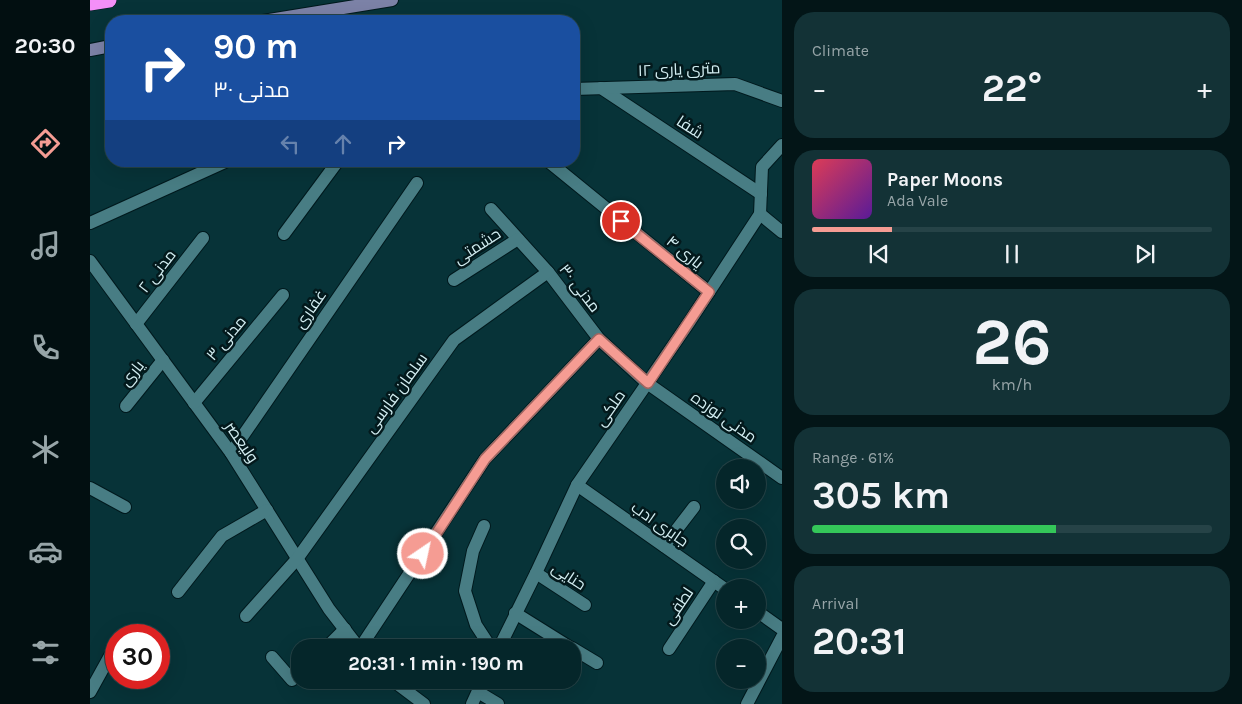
<!DOCTYPE html>
<meta charset="utf-8">
<style>
:root{--surface:#05262a;--page:#133236;--text:#f1f3f6;--muted:#97a5a8;--line:#264347;--accent:#f59c93}
body{margin:0;font-family:Karla,Cairo,sans-serif;background:var(--page);color:var(--text);height:100vh;display:flex;flex-direction:column;font-size:19px;white-space:nowrap}
*{box-sizing:border-box;margin:0}
p{font-size:16px;color:var(--muted)}
.icon{flex:none;width:28px;height:28px;fill:none;stroke:currentColor;stroke-width:2;stroke-linecap:round;stroke-linejoin:round}
.map{position:relative;flex:1;overflow:hidden}
.panel{display:flex;flex-direction:column;gap:12px;padding:12px;background:#031517;width:460px}
.panel>*{flex:none}
.hud{position:absolute;left:15px;top:15px;width:475px;height:152px;border-radius:20px;box-shadow:0 5px 20px #0002,0 0 0 1px var(--line);background:#1a4fa0;color:#fff;overflow:hidden}
.controls{position:absolute;left:626px;top:459px;display:grid;gap:10px}
.controls a{display:grid;place-items:center;width:50px;height:50px;border-radius:50%;background:var(--surface);box-shadow:0 5px 20px #0002,0 0 0 1px var(--line);font-size:25px}
.speed{position:absolute;left:15px;top:624px;display:flex;gap:10px;font-size:25px;font-weight:700;text-align:center}
.speed>*{display:grid;place-content:center;width:65px;height:65px;border-radius:50%;background:var(--surface);box-shadow:0 5px 20px #0002,0 0 0 1px var(--line);line-height:1}
.speed .limit{border:8px solid #d22;background:#fff;color:#111}
.pin{position:absolute;display:grid;place-items:center;width:42px;height:42px;color:#fff;margin:-21px;border:2px solid #fff;border-radius:50%;box-shadow:0 1px 5px #0007}
.me{position:absolute;width:55px;margin:-28px;rotate:34deg;stroke-linejoin:round;filter:drop-shadow(0 0 4px #0008)}
.turn{display:flex;align-items:center;gap:18px;height:105px;padding:0 25px;font-size:22px}
.turn .icon{width:65px;height:65px;stroke-width:2.5}
.turn b{display:block;font-size:35px;line-height:42px}
.lanes{display:flex;align-items:center;height:48px;padding:0 25px;background:#0003;justify-content:center;gap:25px;direction:ltr}
.lanes .off{opacity:.35}
.big{font-size:38px;font-weight:700;line-height:1.1}
.panel .tile{flex:1;display:flex;flex-direction:column;justify-content:center;gap:8px;min-width:0;padding:0 18px;border-radius:20px;background:var(--page)}
.panel .dial{align-items:center;gap:0}
.dial b{font-size:65px;line-height:1}
.song{display:flex;align-items:center;gap:15px}
.cover{width:60px;height:60px;border-radius:8px;background:linear-gradient(135deg,hsl(350 70% 55%),hsl(270 70% 35%))}
.played{height:5px;border-radius:2px;background:linear-gradient(90deg,var(--accent) 20%,var(--line) 20%)}
.keys{display:flex;justify-content:space-around;direction:ltr}
.heat{display:flex;justify-content:space-between;align-items:center;font-size:28px;direction:ltr}
.charge{height:8px;border-radius:4px;background:linear-gradient(90deg,#34c759 61%,var(--line) 0)}
.trip{position:absolute;left:201px;top:639px;width:290px;height:50px;border-radius:20px;background:var(--surface);box-shadow:0 5px 20px #0002,0 0 0 1px var(--line);font-weight:700;line-height:50px;text-align:center}
main{display:flex;flex:1;min-height:0}
.dock{display:flex;flex-direction:column;width:90px;justify-content:space-around;align-items:center;background:#020f11;color:var(--muted)}
.dock .icon{width:35px;height:35px}
.dock .active{color:var(--accent)}
.dock b{font-size:22px;color:var(--text)}
.map>svg:first-child{display:block}
.lines{fill:none;stroke-linecap:round;stroke-linejoin:round}
.street-casing{stroke:#00191d;stroke-width:14}
.secondary-casing{stroke:#00191d;stroke-width:14}
.highway-casing{stroke:#00191d;stroke-width:16}
.street{stroke:#487d84;stroke-width:12}
.secondary{stroke:#7c82a7;stroke-width:12}
.highway{stroke:#f48ff8;stroke-width:15}
.route-casing{stroke:#9f6560;stroke-width:12}
.route{stroke:#f59c93;stroke-width:9}
.labels{text-anchor:middle;dominant-baseline:central;stroke-width:5;stroke-linejoin:round;paint-order:stroke}
.street-label{font-size:16px;fill:#d3eef2;stroke:#03191c}
</style>
<main>
<nav class="dock">
<b>20:30</b>
<svg class="icon active" aria-label="directions" viewBox="0 0 24 24"><path d="M12 3l9 9-9 9-9-9zM9 14v-3h6M13 9l2 2-2 2"/></svg>
<svg class="icon" aria-label="music" viewBox="0 0 24 24"><path d="M9 18V5l10-2v13"/><circle cx="6" cy="18" r="3"/><circle cx="16" cy="16" r="3"/></svg>
<svg class="icon" aria-label="phone" viewBox="0 0 24 24"><path d="M5 4h4l2 5-3 2q2 4 5 5l2-3 5 2v4C11 20 4 13 5 4z"/></svg>
<svg class="icon" aria-label="climate" viewBox="0 0 24 24"><path d="M12 3v18M4 7l16 10M4 17L20 7"/></svg>
<svg class="icon" aria-label="car" viewBox="0 0 24 24"><path d="M5 17H2v-5l4-1 3-4h7l3 4 3 1v5h-3M9 17h6M6 11h13"/><circle cx="7" cy="17" r="2"/><circle cx="17" cy="17" r="2"/></svg>
<svg class="icon" aria-label="filters" viewBox="0 0 24 24"><path d="M4 7h16M4 17h16"/><circle cx="9" cy="7" r="2"/><circle cx="15" cy="17" r="2"/></svg>
</nav>
<div class="map">
<svg width="692" height="704" viewBox="0 0 692 704">
<rect width="100%" height="100%" fill="#073338"/>
<g class="lines">
<g class="street-casing">
<g id="street">
<polyline points="511,88 671,194"/>
<polyline points="484,89 645,84 692,101"/>
<polyline points="458,161 619,292"/>
<polyline points="401,209 458,272 509,339 557,383 692,478"/>
<polyline points="670,214 692,232"/>
<polyline points="0,223 137,161"/>
<polyline points="194,234 248,161"/>
<polyline points="0,261 141,453 239,609 269,648"/>
<polyline points="364,280 428,239"/>
<polyline points="46,324 113,238"/>
<polyline points="104,403 193,295"/>
<polyline points="36,406 73,360"/>
<polyline points="141,453 327,183"/>
<polyline points="487,485 635,589"/>
<polyline points="0,488 35,507"/>
<polyline points="394,526 383,551 375,591 386,625 401,648"/>
<polyline points="574,546 604,507"/>
<polyline points="446,573 495,605"/>
<polyline points="88,592 132,536 177,510"/>
<polyline points="668,612 692,629"/>
<polyline points="425,613 481,648"/>
<polyline points="156,616 207,559 364,340 458,272"/>
<polyline points="236,648 255,629"/>
<polyline points="270,648 395,459 509,339"/>
<polyline points="409,648 446,573 487,485 600,321 670,214 672,167 692,145"/>
<polyline points="482,648 507,663"/>
<polyline points="579,649 624,581"/>
<polyline points="182,657 202,680 210,673"/>
<polyline points="302,680 334,704"/>
<polyline points="0,692 26,645"/>
<polyline points="388,692 408,704"/>
<polyline points="382,704 393,680"/>
<polyline points="657,704 692,637"/>
</g>
</g>
<g class="secondary-casing">
<g id="secondary">
<polyline points="173,21 302,0"/>
<polyline points="0,50 21,46"/>
</g>
</g>
<g class="highway-casing">
<polyline id="highway" points="0,3 19,0"/>
</g>
<use href="#street" class="street"/>
<use href="#secondary" class="secondary"/>
<use href="#highway" class="highway"/>
</g>
<g class="lines">
<g class="route-casing">
<polyline id="route" points="333,554 395,459 509,339 558,383 619,292 531,221"/>
</g>
<use href="#route" class="route"/>
</g>
<g class="labels">
<g class="street-label">
<text transform="translate(589 69) rotate(-2)">۱۲ متری یاری</text>
<text transform="translate(600 127) rotate(33)">شفا</text>
<text transform="translate(387 246) rotate(-33)">حشمتی</text>
<text transform="translate(595 252) rotate(39)">یاری ۴</text>
<text transform="translate(67 271) rotate(-52)">مدنی ۲</text>
<text transform="translate(490 288) rotate(52)">مدنی ۳۰</text>
<text transform="translate(220 309) rotate(-55)">غفاری</text>
<text transform="translate(136 338) rotate(-50)">مدنی ۳</text>
<text transform="translate(42 373) rotate(-51)">یاری</text>
<text transform="translate(306 393) rotate(-54)">سلمان فارسی</text>
<text transform="translate(520 408) rotate(-55)">ملکی</text>
<text transform="translate(634 417) rotate(35)">مدنی نوزده</text>
<text transform="translate(152 442) rotate(56)">ولیعصر</text>
<text transform="translate(570 524) rotate(35)">جابری ادب</text>
<text transform="translate(479 576) rotate(33)">حنایی</text>
<text transform="translate(588 606) rotate(-56)">لطفی</text>
</g>
</g>
</svg>
<div class="controls">
<a><svg class="icon" aria-label="sound" viewBox="0 0 24 24"><path d="M4 9h4l5-4v14l-5-4H4zM17 9q2 3 0 6"/></svg></a>
<a><svg class="icon" aria-label="search" viewBox="0 0 24 24"><circle cx="10" cy="10" r="6"/><path d="M15 15l6 6"/></svg></a>
<a>+</a>
<a>−</a>
</div>
<div class="speed"><div class="limit">30</div></div>
<div class="pin" style="left:531px;top:221px;background:#d93025"><svg class="icon" aria-label="arrive" viewBox="0 0 24 24"><path d="M6 21V4h12l-3 4 3 4H6"/></svg></div>
<svg class="me" style="left:333px;top:554px" viewBox="-20 -20 40 40"><circle r="17" fill="#f59c93" stroke="#fff" stroke-width="3"/><path d="M0-11L8 9 0 5-8 9z" fill="#fff"/></svg>
<div class="trip">20:31 · 1 min · 190 m</div>
<div class="hud">
<div class="turn"><svg class="icon" aria-label="right" viewBox="0 0 24 24"><path d="M7 20v-9h11M14 6l5 5-5 5"/></svg><div><b>90 m</b>مدنی ۳۰</div></div>
<div class="lanes"><svg class="icon off" aria-label="left" viewBox="0 0 24 24"><path d="M17 20v-9H6M10 6l-5 5 5 5"/></svg><svg class="icon off" aria-label="ahead" viewBox="0 0 24 24"><path d="M12 20V5M6 11l6-6 6 6"/></svg><svg class="icon" aria-label="right" viewBox="0 0 24 24"><path d="M7 20v-9h11M14 6l5 5-5 5"/></svg></div>
</div>
</div>
<section class="panel">
<div class="tile"><p>Climate</p>
<div class="heat"><a>−</a><b class="big">22°</b><a>+</a></div>
</div>
<div class="tile">
<div class="song"><i class="cover"></i><div><b>Paper Moons</b><p>Ada Vale</p></div></div>
<div class="played"></div>
<div class="keys"><svg class="icon" aria-label="previous" viewBox="0 0 24 24"><path d="M18 5L8 12l10 7zM5 5v14"/></svg><svg class="icon" aria-label="pause" viewBox="0 0 24 24"><path d="M8 5v14M16 5v14"/></svg><svg class="icon" aria-label="next" viewBox="0 0 24 24"><path d="M6 5l10 7-10 7zM19 5v14"/></svg></div>
</div>
<div class="tile dial"><b>26</b><p>km/h</p></div>
<div class="tile"><p>Range · 61%</p><b class="big">305 km</b><div class="charge"></div></div>
<div class="tile"><p>Arrival</p><b class="big">20:31</b></div>
</section>
</main>
